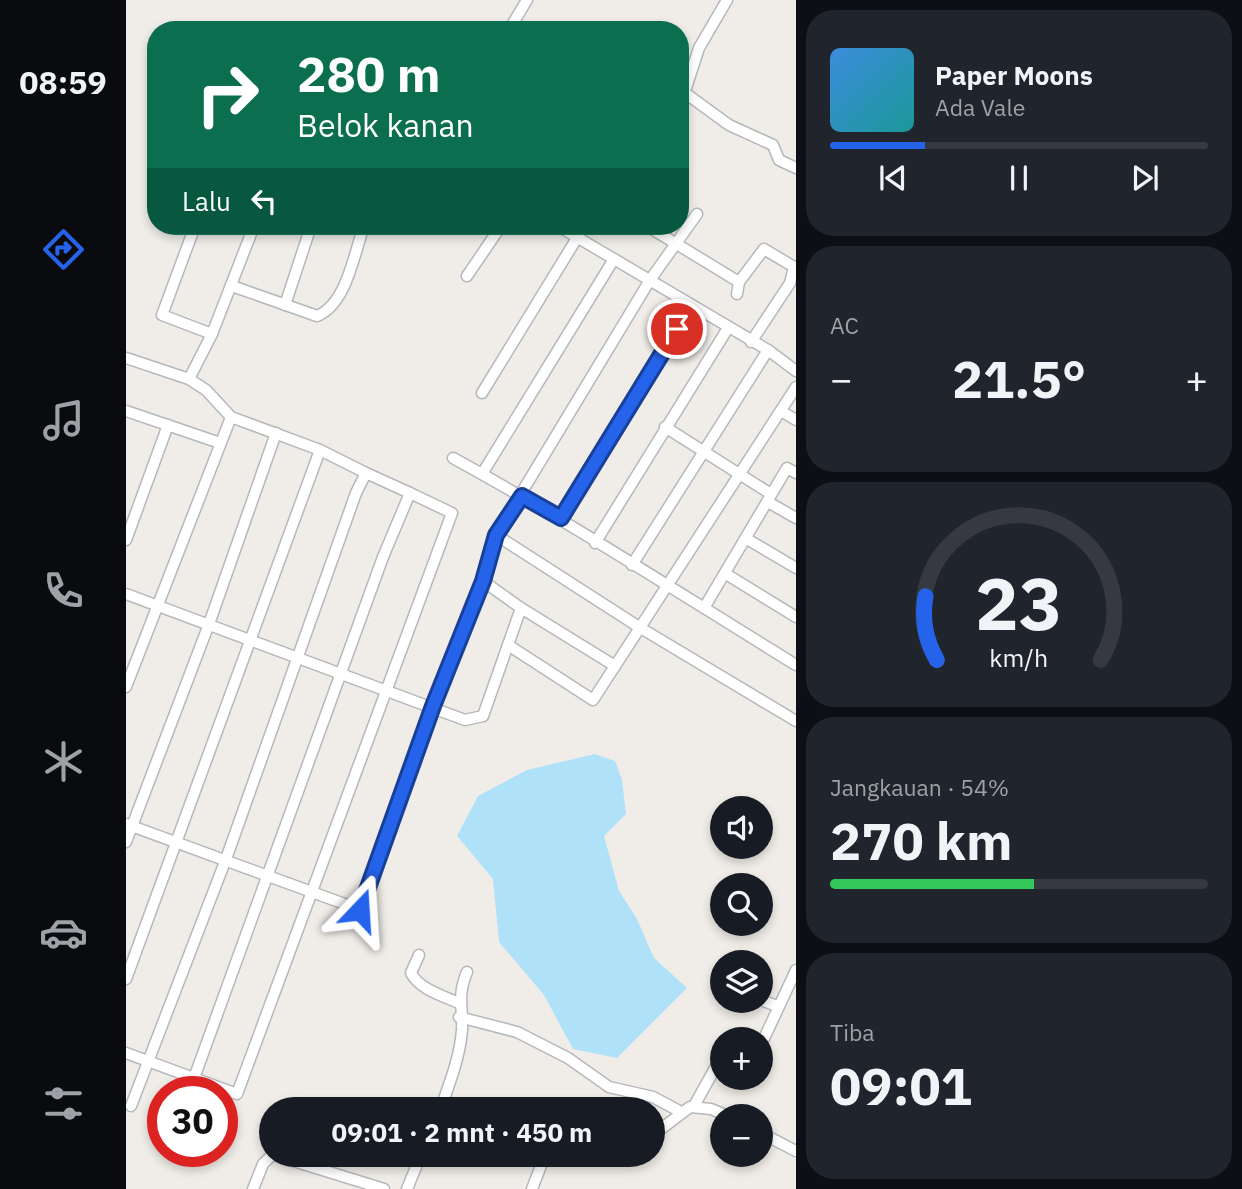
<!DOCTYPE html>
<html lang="id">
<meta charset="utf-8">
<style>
:root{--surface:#171b24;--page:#20242c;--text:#f1f3f6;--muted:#9ea1a6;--line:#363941;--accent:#2563eb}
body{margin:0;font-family:"IBM Plex Sans",sans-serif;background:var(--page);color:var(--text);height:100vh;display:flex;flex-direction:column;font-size:26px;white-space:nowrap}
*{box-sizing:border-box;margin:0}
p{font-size:23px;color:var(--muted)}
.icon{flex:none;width:38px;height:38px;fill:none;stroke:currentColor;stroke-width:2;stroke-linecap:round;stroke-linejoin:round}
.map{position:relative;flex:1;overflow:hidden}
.panel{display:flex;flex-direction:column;gap:10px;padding:10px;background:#0d0f14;width:446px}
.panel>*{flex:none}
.top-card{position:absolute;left:21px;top:21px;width:542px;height:214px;border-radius:28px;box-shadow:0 4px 10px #0003;background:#0b6e4f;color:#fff;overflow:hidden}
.tools{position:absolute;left:584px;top:796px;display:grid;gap:14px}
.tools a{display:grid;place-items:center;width:63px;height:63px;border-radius:50%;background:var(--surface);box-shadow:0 4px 10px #0003;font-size:35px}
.speed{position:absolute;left:21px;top:1076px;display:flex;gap:14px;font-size:35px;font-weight:700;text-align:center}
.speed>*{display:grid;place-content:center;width:91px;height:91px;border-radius:50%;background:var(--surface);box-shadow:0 4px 10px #0003;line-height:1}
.speed .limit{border:10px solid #d22;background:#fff;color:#111}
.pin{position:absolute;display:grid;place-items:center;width:60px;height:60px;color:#fff;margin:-30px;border:4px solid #fff;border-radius:50%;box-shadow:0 2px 7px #0007}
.me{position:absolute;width:77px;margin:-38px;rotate:20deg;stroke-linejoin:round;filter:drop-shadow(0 0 5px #0008)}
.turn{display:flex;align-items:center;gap:24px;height:147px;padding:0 35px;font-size:32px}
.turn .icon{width:91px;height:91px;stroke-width:2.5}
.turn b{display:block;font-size:49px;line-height:60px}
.then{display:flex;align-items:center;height:66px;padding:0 35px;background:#0003;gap:14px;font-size:26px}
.big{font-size:52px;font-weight:700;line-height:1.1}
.panel .widget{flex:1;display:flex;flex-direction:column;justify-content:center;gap:10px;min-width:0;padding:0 24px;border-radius:28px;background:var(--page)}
.panel .dial{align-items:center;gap:0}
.dial svg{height:182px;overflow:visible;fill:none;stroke:var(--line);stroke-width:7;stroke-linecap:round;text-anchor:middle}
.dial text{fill:var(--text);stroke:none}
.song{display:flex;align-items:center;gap:21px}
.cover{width:84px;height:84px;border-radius:10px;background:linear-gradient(135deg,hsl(210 70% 55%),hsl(180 70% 35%))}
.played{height:7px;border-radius:4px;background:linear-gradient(90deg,var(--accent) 25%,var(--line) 25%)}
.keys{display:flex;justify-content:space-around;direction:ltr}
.heat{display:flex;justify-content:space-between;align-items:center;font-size:38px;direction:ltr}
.charge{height:10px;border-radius:5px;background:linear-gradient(90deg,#34c759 54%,var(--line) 0)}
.trip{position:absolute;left:133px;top:1097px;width:406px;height:70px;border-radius:35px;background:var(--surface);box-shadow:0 4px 10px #0003;font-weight:700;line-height:70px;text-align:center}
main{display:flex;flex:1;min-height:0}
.menu{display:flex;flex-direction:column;width:126px;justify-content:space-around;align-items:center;background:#090b0e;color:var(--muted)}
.menu .icon{width:49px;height:49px}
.menu .selected{color:var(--accent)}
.menu b{font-size:32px;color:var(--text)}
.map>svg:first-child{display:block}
.water{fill:#afe1f9}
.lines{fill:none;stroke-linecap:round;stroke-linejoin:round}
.minor-casing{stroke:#b5b8bb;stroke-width:13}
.minor{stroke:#fff;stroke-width:10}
.route-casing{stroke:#184099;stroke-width:18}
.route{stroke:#2563eb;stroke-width:12}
</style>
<main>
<nav class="menu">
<b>08:59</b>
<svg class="icon selected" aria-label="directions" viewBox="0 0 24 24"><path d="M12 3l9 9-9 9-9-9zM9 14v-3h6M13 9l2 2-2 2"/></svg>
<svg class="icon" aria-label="music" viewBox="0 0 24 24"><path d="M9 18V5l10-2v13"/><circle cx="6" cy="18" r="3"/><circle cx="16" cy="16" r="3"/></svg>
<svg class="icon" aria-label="phone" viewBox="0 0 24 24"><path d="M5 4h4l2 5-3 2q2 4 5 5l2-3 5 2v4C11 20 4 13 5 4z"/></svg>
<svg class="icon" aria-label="climate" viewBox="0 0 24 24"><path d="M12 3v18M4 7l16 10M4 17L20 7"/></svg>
<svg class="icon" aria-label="car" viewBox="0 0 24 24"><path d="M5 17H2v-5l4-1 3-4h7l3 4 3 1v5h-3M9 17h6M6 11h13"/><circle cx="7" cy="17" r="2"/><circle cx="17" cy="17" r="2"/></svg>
<svg class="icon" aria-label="filters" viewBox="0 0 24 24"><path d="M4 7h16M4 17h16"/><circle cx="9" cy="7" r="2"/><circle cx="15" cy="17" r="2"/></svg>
</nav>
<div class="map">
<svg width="670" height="1189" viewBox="0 0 670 1189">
<rect width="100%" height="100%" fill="#f0ede8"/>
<polygon class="water" points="469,754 489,761 496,780 500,814 478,836 493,891 511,919 528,958 561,988 491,1058 447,1049 418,995 373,942 367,879 331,836 352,796 401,770"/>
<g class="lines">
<g class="minor-casing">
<g id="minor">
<polyline points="383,30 401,0"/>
<polyline points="555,90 603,125 647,145 653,160 670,168"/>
<polyline points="559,91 573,48 601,0"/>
<polyline points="69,226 36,315 86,334"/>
<polyline points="432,226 642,350 670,371"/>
<polyline points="521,226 613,282"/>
<polyline points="341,276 375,226"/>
<path d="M106 286 191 316C221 304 228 253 238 226"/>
<polyline points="611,294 613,282 638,249 668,267 664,283 625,342"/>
<polyline points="159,305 185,226"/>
<polyline points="0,358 63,379 80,390 105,417 194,450 240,473"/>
<polyline points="63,379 86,334 128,226"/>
<polyline points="356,393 451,238"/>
<polyline points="0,411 94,443"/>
<polyline points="655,411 670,420"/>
<polyline points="539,427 645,494"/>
<path d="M327 458C444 522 556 595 670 665"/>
<polyline points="356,474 488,259"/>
<polyline points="642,502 670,518"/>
<polyline points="435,518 565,306"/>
<polyline points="370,535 513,627 670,721"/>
<polyline points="621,539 670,568"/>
<polyline points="0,540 42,425"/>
<polyline points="469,543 602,328"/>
<polyline points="506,565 642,350"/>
<polyline points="600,574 670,617"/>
<polyline points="0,594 339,720 357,716 395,608 357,581"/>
<polyline points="395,608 489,666"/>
<polyline points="578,608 661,468 670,473"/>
<polyline points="382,645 467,700 670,387"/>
<polyline points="0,687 105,417"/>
<polyline points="0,824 235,910 307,706 357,581 370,535 524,280 571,214"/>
<polyline points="0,842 83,624 150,433"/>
<path d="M293 955 285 973C294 990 318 996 335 1004"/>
<polyline points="0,979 194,450"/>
<polyline points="635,1000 651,1006"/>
<polyline points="333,1017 391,1032 442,1058 483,1087 527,1097 555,1112"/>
<polyline points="635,1045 670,970"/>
<polyline points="0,1053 111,1094 326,513 284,493"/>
<polyline points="5,1106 100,859 230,493 240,473 284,493 257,557 63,1092"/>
<polyline points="568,1106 597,1054"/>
<path d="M314 1110C323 1085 334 1057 336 1030 337 1006 331 996 341 972"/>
<polyline points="635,1133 670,1151"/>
<polyline points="527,1135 564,1107 585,1109 602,1116"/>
<polyline points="148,1155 258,1189"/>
<polyline points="450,1155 477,1160 493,1155"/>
<polyline points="127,1189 137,1164 146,1155"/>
<polyline points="281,1189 295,1155"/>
<polyline points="406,1189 419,1155"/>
</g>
</g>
<use href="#minor" class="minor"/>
</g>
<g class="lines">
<g class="route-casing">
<polyline id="route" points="234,910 307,706 357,581 370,535 396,496 435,518 551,329"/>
</g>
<use href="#route" class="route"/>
</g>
</svg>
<div class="tools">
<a><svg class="icon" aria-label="sound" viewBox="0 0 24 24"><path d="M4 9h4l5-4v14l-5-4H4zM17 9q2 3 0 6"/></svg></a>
<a><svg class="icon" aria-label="search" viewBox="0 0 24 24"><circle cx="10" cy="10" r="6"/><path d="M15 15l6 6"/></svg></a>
<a><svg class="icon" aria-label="layers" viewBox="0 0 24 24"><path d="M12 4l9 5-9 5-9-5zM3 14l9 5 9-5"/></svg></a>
<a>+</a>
<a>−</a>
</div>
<div class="speed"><div class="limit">30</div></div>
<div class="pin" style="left:551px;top:329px;background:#d93025"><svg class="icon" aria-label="arrive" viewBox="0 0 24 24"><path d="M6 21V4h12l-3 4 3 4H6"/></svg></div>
<svg class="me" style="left:234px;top:910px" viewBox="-20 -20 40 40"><path d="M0-17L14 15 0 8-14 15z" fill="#2563eb" stroke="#fff" stroke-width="4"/></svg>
<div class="trip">09:01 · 2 mnt · 450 m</div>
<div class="top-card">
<div class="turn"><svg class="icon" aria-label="right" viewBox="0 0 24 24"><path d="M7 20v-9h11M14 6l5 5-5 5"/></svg><div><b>280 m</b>Belok kanan</div></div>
<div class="then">Lalu<svg class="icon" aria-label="left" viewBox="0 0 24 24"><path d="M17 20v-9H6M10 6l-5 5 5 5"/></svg></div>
</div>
</div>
<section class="panel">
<div class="widget">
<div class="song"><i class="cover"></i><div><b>Paper Moons</b><p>Ada Vale</p></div></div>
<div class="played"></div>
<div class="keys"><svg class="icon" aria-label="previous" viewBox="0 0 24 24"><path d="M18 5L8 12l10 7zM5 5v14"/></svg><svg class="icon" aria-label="pause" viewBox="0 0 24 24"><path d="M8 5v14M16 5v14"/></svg><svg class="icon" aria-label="next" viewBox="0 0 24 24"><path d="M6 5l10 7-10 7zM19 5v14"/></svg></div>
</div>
<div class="widget"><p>AC</p>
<div class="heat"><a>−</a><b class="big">21.5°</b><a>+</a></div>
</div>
<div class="widget dial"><svg viewBox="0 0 100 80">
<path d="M14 69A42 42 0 1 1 86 69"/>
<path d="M14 69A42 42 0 0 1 9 41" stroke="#2563eb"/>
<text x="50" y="56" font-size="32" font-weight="700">23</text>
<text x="50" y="72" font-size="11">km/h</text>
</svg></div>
<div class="widget"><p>Jangkauan · 54%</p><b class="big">270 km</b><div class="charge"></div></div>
<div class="widget"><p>Tiba</p><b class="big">09:01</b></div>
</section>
</main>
